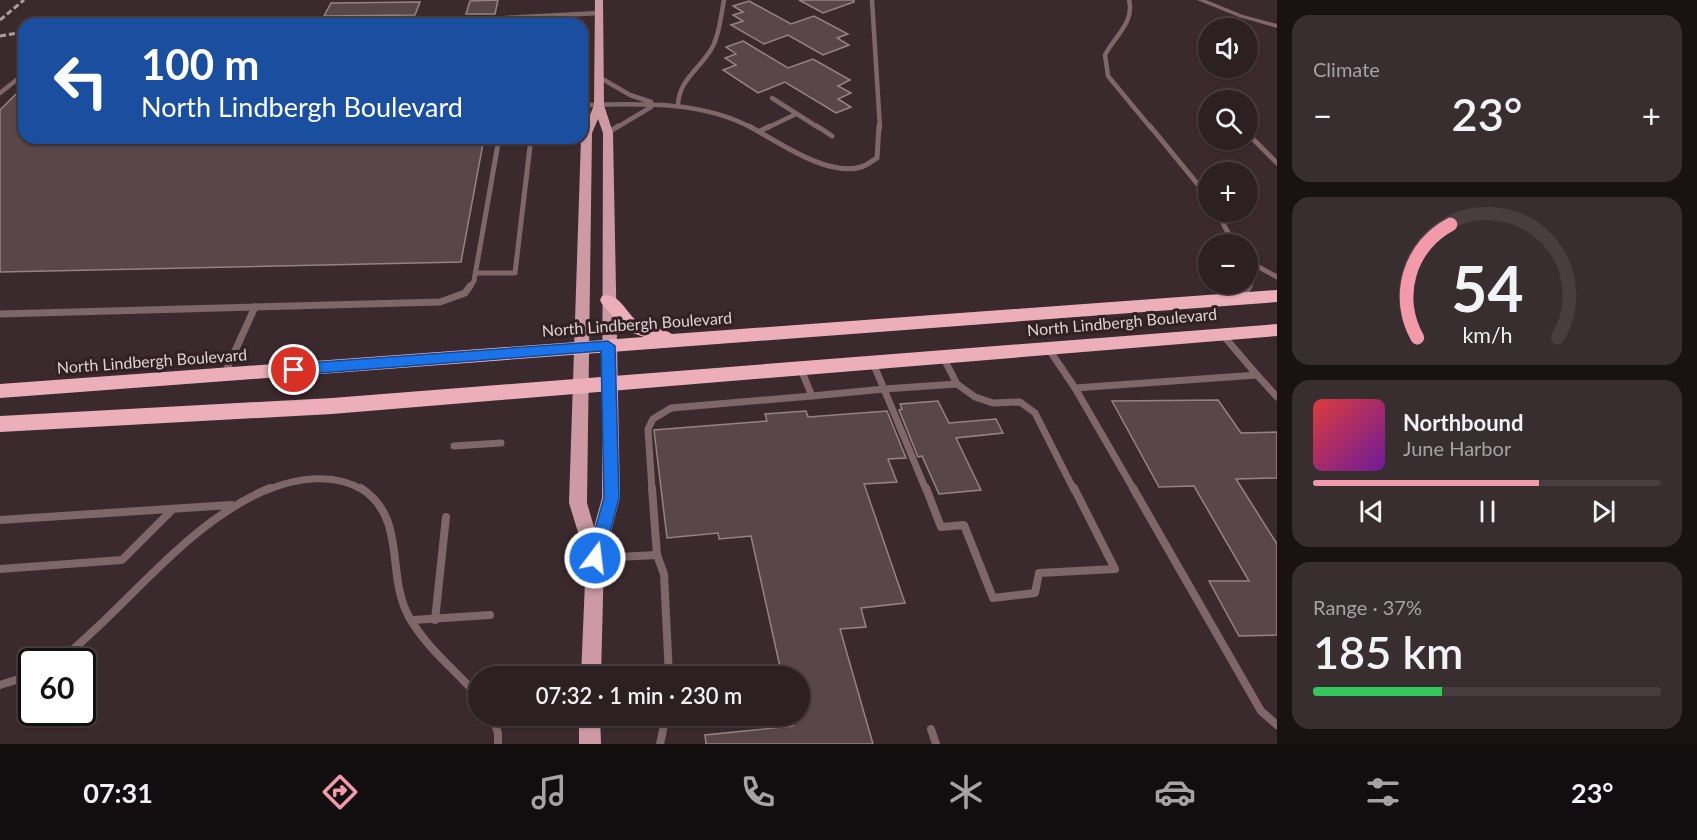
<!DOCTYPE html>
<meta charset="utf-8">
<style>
:root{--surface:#2c2022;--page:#382d2f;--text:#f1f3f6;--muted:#a6a3a5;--line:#483e40;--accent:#f39aaa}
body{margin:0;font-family:Lato,sans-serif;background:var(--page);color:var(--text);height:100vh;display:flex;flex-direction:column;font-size:22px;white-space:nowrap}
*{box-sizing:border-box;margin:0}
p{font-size:20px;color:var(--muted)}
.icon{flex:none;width:33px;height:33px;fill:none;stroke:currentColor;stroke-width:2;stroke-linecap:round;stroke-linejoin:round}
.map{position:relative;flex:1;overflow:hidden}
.drawer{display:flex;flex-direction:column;gap:15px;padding:15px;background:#181213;width:420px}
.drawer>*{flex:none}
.guide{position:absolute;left:18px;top:18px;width:570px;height:126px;border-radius:18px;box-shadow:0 2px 4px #0004,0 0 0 2px var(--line);background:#1a4fa0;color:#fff;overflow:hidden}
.buttons{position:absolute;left:1198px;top:18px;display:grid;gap:12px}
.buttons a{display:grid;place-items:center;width:60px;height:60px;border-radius:50%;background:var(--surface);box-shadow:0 2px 4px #0004,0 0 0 2px var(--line);font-size:30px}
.speed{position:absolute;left:18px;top:648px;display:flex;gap:12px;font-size:30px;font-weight:700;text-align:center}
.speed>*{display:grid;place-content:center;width:78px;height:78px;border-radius:50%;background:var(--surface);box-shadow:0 2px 4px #0004,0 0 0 2px var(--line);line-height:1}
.speed .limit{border:3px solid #111;border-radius:9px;background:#fff;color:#111}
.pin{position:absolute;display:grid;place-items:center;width:51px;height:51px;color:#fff;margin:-26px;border:3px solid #fff;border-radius:50%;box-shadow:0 2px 6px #0007}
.me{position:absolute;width:66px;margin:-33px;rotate:15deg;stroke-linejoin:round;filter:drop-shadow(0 0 4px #0008)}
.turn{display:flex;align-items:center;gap:21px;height:126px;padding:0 24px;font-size:27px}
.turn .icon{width:78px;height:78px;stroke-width:2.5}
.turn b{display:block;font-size:42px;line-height:51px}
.big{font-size:45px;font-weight:600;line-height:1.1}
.drawer .card{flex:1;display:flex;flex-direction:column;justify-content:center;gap:9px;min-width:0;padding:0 21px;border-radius:18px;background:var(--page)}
.drawer .dial{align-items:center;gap:0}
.dial svg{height:156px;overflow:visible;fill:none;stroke:var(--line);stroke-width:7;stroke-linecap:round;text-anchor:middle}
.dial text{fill:var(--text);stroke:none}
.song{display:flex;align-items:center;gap:18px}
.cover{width:72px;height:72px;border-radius:9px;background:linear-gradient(135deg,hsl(0 70% 55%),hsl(280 70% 35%))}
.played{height:6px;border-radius:3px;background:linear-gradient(90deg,var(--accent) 65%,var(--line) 65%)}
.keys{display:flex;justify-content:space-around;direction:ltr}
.heat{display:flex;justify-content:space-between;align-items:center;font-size:33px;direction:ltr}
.charge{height:9px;border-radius:4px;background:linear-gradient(90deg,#34c759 37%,var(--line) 0)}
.trip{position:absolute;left:468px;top:666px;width:342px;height:60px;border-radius:30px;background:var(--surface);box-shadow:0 2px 4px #0004,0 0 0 2px var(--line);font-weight:600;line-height:60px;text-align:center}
.tab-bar{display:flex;height:96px;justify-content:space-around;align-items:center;background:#120d0e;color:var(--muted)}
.tab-bar .icon{width:42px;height:42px}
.tab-bar .current{color:var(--accent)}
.tab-bar b{font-size:27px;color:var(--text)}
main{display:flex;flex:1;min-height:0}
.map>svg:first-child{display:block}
</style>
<main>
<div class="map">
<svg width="1277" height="744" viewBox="0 0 1277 744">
<rect width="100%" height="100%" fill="#3b2a2d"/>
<!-- building -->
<g fill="#594649" stroke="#978285" stroke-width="1.5">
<path d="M498,0l-3,14h-29l4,-13z"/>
<path d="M799,0h55v2l-31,11z"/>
<path d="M749,1l42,23 23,-8 34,18 -11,4 12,7 -26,10 -35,-20 -24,9 -33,-19 12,-4 -10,-6 10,-3 -10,-6z"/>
<path d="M420,2l-5,13 -91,1 7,-13z"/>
<path d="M743,41l45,27 25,-9 37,21 -12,6 13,7 -13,6 13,8 -15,6 -51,-31 -27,11 -35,-23 13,-5 -11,-7 11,-4 -10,-7z"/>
<path d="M24,86v52h460l-23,124 -461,10v-162z"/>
<path d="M1218,400l23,33 36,-1v46l-41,1 41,65v91l-38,1 -30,-55h40l-55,-95 -35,1 -47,-86z"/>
<path d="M938,401l11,22 47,-4 7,14 -47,5 25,52 -42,4 -17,-38 -4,1 -19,-47 3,-1 -2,-5z"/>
<path d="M806,411l2,6 79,-6 19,47 -18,1 9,23 -33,2 41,119 -44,5 5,19 -26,2 33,115h-167l-1,-9 88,-9 -2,-10h9v-40h-18l-31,-140 -32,3 -1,-6 -51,5 -13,-108 113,-9 -2,-7z"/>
</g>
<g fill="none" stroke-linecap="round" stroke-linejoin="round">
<!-- lane-far3 -->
<g stroke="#7f6669" stroke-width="4.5">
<path d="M872,0l8,128"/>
<path d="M1129,0c6,22 -15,37 -24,55l3,21 43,52"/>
<path d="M74,24l430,-6 95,-5"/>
<path d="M599,77l31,18 21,7"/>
<path d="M0,93l24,-19"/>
<path d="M772,98l47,30"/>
<path d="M582,105c57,-1 118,-5 170,23"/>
<path d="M678,105c1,-27 24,-37 35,-59 7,-14 8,-31 11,-46"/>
<path d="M616,128l35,-21"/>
<path d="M767,128l29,-14"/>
</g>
<!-- lane-far2 -->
<g stroke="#7f6669" stroke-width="5">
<path d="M749,126c29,16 78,51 112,41 5,-1 11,-6 16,-9l2,-32"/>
<path d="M817,126l15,10"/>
<path d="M1150,126l59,72"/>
<path d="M760,131l10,-5"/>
<path d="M608,133l10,-7"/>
<path d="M1248,134l29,29"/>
<path d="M1217,212l17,32"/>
<path d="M1248,261l29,16"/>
<path d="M1248,268l3,15 -3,5"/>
<path d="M476,273h39l16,-135"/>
<path d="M469,288l5,-7 25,-143"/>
</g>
<!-- lane-far1 -->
<g stroke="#7f6669" stroke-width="7">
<path d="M1242,298l7,-12"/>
<path d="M0,314l440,-12 25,-9 5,-7"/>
<path d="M1048,348l27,40 182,-13 -35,-41"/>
<path d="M943,357l14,27"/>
<path d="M873,363l11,26"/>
<path d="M800,367l12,29 72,-7"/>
<path d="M225,373l30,-66"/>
<path d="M1257,375l20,22"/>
<path d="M1075,388l59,102"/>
<path d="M884,389l42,101"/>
<path d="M884,389l73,-5 18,13 18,6 27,-1 15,11 39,77"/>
<path d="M454,446l47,-3"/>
<path d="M267,490c30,-12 67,-18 96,0"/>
<path d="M652,490l-4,-61 5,-10 18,-11 141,-12"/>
</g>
<!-- lane -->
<g stroke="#7f6669" stroke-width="8">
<path d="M361,488c47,31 24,85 48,129 17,30 46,53 69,79"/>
<path d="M652,488l5,67"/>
<path d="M926,488l15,39 23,-2 29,73 42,-5 4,-20 76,-4 -41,-81"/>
<path d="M1133,488l128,223 16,14"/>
<path d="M0,520l231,-15"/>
<path d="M598,558l59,-3 7,19 5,102"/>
<path d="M0,569l122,-9 51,-51"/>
<path d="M413,620l77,-5"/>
<path d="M435,620l11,-103"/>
<path d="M58,662c71,-56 127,-139 212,-174"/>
<path d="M0,685l32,-10"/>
<path d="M492,716l6,17v11"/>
<path d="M931,729l5,15"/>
<path d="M660,744l6,-28"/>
</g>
<!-- street -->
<path fill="#7f6669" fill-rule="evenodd" d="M1197,0h9l37,15 34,9v4l-38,-11z"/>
<!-- primary -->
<g fill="#cd9aa3" fill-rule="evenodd">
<path d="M595,0h8l1,105 9,28 7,365 -16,60 -3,118h-20l5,-118 -17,-55 12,-365 13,-33zM598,119l5,14 -1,365 -8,29 -7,-24 5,-370z"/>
<path d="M579,716h21l1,28h-22z"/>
</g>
<!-- highway -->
<g fill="#ecafb9" fill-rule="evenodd">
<path d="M1277,290v12l-1277,96v-14l644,-47 -19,-7 -23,-26 -2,-4 2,-4c16,-5 23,15 34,24 10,8 26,7 36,14z"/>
<path d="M1277,324v12l-945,78 -332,18v-16l332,-18z"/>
</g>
<!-- rail -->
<g stroke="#aa9d9f" stroke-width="3" stroke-dasharray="6 3" stroke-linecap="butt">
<path d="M0,20l24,-20"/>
<path d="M279,24l256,-4"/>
<path d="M0,36l24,-4"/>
</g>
</g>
<!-- route -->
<path fill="#1a73e8" stroke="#114b97" stroke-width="1.5" d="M608,341l7,5 4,152 -16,60 -2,6 -6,2 -6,-2 -2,-6 17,-60 -3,-147 -307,24 -7,-5 7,-6z"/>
<g text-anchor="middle" stroke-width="6" stroke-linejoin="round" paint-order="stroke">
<!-- street labels -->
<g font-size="16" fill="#ded3d4" stroke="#312123">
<text transform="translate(1122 322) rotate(-5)" y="6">North Lindbergh Boulevard</text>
<text transform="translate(637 324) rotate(-4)" y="6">North Lindbergh Boulevard</text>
<text transform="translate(152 361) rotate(-4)" y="6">North Lindbergh Boulevard</text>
</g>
</g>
</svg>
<div class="buttons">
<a><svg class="icon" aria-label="sound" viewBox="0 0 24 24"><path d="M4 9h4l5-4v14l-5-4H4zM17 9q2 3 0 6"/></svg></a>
<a><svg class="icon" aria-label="search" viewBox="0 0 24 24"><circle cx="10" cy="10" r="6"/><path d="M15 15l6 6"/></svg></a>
<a>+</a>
<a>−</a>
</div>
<div class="speed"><div class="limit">60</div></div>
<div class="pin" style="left:294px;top:370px;background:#d93025"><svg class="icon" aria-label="arrive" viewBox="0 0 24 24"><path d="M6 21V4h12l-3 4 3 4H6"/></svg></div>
<svg class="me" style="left:595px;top:558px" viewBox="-20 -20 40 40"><circle r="17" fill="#1a73e8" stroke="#fff" stroke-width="3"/><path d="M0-11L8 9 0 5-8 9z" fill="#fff"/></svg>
<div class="trip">07:32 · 1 min · 230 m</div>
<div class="guide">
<div class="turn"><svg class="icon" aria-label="left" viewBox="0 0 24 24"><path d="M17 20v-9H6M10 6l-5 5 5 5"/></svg><div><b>100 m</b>North Lindbergh Boulevard</div></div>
</div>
</div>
<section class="drawer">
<div class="card"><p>Climate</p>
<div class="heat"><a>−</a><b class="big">23°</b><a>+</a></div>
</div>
<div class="card dial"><svg viewBox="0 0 100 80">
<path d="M14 69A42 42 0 1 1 86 69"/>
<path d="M14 69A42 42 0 0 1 31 11" stroke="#f39aaa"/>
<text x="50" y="56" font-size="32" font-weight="700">54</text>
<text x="50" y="72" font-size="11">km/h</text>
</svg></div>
<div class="card">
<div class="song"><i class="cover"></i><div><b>Northbound</b><p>June Harbor</p></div></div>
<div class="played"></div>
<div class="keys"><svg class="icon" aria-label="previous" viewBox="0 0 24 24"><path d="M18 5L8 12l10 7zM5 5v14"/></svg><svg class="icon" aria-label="pause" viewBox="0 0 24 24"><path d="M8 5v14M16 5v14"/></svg><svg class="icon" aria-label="next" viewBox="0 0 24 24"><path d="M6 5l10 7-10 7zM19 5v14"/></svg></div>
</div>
<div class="card"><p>Range · 37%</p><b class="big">185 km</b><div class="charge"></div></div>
</section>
</main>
<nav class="tab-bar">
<b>07:31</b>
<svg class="icon current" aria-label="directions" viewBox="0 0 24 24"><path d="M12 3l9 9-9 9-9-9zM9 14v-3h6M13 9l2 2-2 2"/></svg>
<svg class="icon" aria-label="music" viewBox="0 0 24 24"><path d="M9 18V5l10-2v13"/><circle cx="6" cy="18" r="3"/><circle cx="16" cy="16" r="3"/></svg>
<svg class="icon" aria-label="phone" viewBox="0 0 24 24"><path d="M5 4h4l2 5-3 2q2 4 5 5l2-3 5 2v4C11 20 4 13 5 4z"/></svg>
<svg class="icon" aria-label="climate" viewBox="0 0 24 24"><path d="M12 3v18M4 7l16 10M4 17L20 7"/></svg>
<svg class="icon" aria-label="car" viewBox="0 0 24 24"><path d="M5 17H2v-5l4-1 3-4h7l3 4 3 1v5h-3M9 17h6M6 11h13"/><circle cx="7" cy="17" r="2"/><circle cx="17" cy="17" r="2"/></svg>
<svg class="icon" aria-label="filters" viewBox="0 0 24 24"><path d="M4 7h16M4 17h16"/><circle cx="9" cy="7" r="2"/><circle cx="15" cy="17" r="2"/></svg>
<b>23°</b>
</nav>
